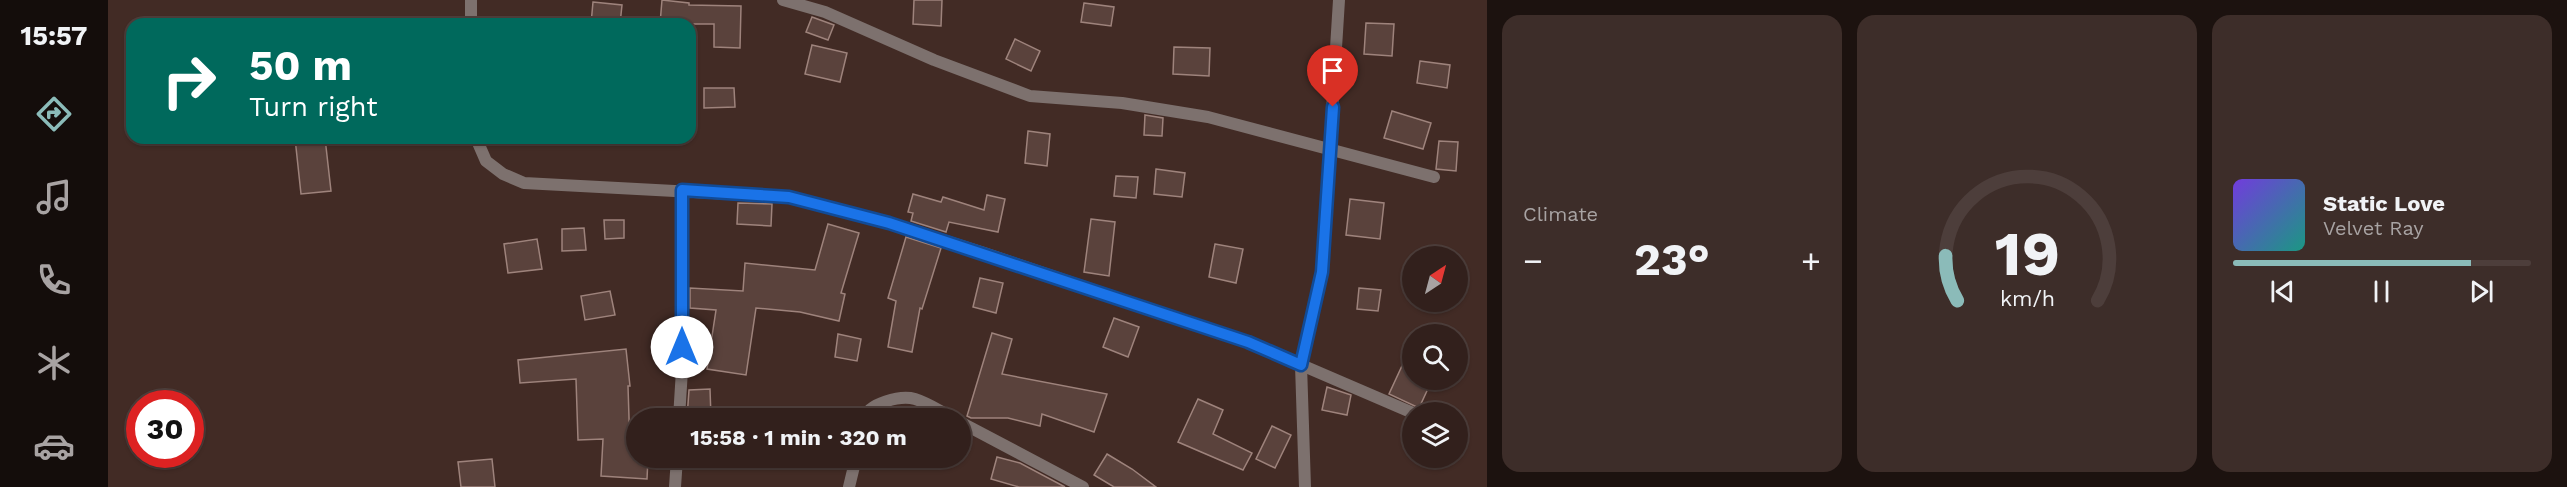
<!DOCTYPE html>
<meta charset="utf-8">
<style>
:root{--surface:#32201c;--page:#3d2d29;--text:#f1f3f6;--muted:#a8a3a3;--line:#4d3e3b;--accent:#8bbbb9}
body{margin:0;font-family:"Work Sans",sans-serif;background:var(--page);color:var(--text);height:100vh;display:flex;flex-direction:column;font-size:22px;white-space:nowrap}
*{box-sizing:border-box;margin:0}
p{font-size:20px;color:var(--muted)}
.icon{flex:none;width:33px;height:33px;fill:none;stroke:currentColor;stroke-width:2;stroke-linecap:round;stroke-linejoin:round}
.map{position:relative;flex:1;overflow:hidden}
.details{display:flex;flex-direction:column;gap:15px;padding:15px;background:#1c120f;width:1080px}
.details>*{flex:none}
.guide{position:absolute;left:18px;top:18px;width:570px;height:126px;border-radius:18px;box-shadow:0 2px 4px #0004,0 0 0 2px var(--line);background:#00695c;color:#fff;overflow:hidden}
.needle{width:39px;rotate:36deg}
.controls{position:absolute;left:1294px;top:246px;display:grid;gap:12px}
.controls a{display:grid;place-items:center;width:66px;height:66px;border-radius:50%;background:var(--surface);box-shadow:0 2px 4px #0004,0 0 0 2px var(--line);font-size:30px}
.speed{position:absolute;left:18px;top:390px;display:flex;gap:12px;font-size:30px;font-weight:700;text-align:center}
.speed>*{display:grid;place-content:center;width:78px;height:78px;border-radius:50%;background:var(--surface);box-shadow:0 2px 4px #0004,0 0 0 2px var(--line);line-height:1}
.speed .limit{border:9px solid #d22;background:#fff;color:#111}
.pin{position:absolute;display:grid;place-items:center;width:51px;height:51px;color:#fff;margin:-62px -26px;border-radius:50% 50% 50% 0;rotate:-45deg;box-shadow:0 0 6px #0007}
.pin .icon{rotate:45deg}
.me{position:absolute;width:66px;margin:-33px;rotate:0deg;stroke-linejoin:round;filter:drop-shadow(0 0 4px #0008)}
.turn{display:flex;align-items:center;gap:21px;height:126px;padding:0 24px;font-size:27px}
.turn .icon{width:78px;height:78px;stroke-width:2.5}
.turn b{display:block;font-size:42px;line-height:51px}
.big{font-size:45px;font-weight:700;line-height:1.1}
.details .card{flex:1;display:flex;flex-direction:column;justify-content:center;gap:9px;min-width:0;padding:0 21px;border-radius:18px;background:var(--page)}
.details .dial{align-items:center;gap:0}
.dial svg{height:156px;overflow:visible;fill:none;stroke:var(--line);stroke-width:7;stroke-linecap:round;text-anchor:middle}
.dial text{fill:var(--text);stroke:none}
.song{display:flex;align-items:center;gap:18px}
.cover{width:72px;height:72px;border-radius:9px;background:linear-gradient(135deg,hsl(260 70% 55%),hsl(170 70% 35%))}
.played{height:6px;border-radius:3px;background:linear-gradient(90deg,var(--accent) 80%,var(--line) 80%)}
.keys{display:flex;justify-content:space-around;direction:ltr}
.heat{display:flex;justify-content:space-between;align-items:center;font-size:33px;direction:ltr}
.details .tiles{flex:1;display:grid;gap:15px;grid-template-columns:repeat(3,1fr)}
.trip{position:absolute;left:518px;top:408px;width:345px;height:60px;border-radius:30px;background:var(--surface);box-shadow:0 2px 4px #0004,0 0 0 2px var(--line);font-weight:700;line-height:60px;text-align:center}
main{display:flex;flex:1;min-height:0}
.tabs{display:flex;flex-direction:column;width:108px;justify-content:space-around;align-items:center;background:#140d0b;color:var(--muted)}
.tabs .icon{width:42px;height:42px}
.tabs .current{color:var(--accent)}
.tabs b{font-size:27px;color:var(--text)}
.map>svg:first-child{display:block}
</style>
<main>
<nav class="tabs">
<b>15:57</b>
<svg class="icon current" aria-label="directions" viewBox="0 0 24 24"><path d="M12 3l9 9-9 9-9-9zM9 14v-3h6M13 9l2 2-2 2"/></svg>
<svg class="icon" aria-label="music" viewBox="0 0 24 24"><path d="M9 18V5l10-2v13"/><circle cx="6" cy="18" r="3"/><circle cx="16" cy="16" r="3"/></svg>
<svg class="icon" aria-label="phone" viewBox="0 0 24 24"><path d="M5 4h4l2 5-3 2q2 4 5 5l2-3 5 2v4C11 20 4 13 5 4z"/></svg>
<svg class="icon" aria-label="climate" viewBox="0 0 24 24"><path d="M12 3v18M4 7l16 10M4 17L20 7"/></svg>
<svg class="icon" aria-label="car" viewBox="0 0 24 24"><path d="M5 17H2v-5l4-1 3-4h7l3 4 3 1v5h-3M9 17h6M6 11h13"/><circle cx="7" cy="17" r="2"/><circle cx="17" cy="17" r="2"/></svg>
</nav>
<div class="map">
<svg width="1379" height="487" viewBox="0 0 1379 487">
<rect width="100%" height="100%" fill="#422b25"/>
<!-- building -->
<g fill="#5a423c" stroke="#9e837c" stroke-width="1.5">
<path d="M554,0l27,3v2l52,1 -1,42 -26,-1v-23h-54z"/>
<path d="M806,0h28l-1,26 -28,-2z"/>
<path d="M485,2l29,3 -2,19h-29z"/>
<path d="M976,3l30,4 -3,19 -30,-4z"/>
<path d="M704,17l22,8 -6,15 -22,-8z"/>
<path d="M1258,23l28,1 -2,32 -28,-2z"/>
<path d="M907,39l25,12 -9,20 -25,-12z"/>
<path d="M704,45l35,8 -7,29 -35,-8z"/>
<path d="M1066,47l36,1 -1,28 -36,-2z"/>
<path d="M1312,61l30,4 -3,23 -30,-5z"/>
<path d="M596,88h30l1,19 -31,1z"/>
<path d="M1284,111l39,12 -8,26 -39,-11z"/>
<path d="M1037,115l18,3 -1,18 -18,-1z"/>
<path d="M920,131l22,3 -3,32 -22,-3z"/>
<path d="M187,138h30l6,53 -30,3z"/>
<path d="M1331,141l19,1 -2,29 -20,-2z"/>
<path d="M1048,169l29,4 -3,24 -28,-3z"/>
<path d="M1008,176l22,1 -2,21 -22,-2z"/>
<path d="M805,194l28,8 2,-5 41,13 3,-15 18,4 -7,33 -49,-10 -3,10 -35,-11 2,-8 -5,-1z"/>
<path d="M1242,199l34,4 -4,36 -34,-4z"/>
<path d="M630,203l34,1 -1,22 -34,-2z"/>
<path d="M983,219l24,3 -6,54 -25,-4z"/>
<path d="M496,220h20v18l-19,1z"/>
<path d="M720,224l31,9 -18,60 4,1 -6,27 -39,-9 -44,-4 -10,67 -39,-6 9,-59 -26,-2v-20l53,3 2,-28 70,7z"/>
<path d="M476,228l2,22 -24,1v-22z"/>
<path d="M798,237l35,11 -19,61 -2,-1 -8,44 -24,-5 8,-46 -8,-3z"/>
<path d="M429,239l5,30 -34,4 -4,-29z"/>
<path d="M1107,244l28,5 -7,34 -27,-6z"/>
<path d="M872,278l23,5 -7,30 -23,-6z"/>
<path d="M1251,288l22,2 -3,21 -21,-2z"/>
<path d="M502,291l5,24 -30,5 -4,-24z"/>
<path d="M1006,318l25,9 -11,30 -25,-10z"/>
<path d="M884,333l20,6 -10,35 105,20 -13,38 -52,-18 -2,12 -32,-8h-37l-4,-2z"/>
<path d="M730,334l23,5 -4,22 -22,-4z"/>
<path d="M1305,342v38h19l-13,28 -30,-14z"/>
<path d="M518,349l4,37h-2l2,63h6v9h12l-1,21 -46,-3 2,-37 -25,1 -2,-61 -56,4 -2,-23z"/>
<path d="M1219,387l24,8 -4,20 -25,-5z"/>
<path d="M602,389l1,28 -24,1 2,-28z"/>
<path d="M1090,399l25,11 -10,24 39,19 -9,17 -65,-28z"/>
<path d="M1164,426l19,9 -16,33 -19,-9z"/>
<path d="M999,454l25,15 24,18h-42l-20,-12z"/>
<path d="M889,457l23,6 45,24h-46l-28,-8z"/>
<path d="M384,459l3,28h-34l-3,-25z"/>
</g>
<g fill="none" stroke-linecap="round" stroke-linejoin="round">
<!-- street -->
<g stroke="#7d716e" stroke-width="12">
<path d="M363,0v24"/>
<path d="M675,0l42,12 109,48 96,36 92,7 86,14 226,60"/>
<path d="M368,138l10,23 17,13 21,9 265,14 100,26 95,30 264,89 165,71"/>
<path d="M571,418l3,-48v-180"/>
<path d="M757,418c3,-15 36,-23 50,-19 13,4 26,13 39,19"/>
<path d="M852,422l123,65"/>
<path d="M567,487l2,-29"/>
<path d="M741,487l7,-29"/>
<path d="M1197,487l-4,-122 21,-93 17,-272"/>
</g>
</g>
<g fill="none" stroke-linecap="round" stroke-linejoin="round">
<defs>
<path id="route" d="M574,347v-157l107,7 100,26 359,119 53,23 21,-93 11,-165"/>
</defs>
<!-- route casing -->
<use href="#route" stroke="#114b97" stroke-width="15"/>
<!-- route -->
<use href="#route" stroke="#1a73e8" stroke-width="10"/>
</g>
</svg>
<div class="controls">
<a><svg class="needle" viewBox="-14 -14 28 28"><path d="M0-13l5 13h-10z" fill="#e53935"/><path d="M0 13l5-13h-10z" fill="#a8a3a3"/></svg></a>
<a><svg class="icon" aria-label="search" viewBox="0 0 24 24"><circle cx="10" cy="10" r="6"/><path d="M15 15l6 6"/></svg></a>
<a><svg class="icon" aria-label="layers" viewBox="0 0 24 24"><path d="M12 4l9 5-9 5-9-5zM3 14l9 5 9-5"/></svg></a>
</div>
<div class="speed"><div class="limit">30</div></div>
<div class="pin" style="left:1225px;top:107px;background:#d93025"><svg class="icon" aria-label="arrive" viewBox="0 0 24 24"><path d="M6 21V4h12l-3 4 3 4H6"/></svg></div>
<svg class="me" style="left:574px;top:347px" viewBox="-20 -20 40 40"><circle r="19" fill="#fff"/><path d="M0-13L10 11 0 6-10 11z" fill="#1a73e8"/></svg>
<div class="trip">15:58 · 1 min · 320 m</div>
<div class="guide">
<div class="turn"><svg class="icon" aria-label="right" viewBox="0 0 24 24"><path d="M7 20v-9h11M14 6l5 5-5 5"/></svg><div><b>50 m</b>Turn right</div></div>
</div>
</div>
<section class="details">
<div class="tiles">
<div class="card"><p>Climate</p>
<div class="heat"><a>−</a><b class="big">23°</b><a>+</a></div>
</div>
<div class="card dial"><svg viewBox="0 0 100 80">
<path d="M14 69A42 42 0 1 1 86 69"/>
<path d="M14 69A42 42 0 0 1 8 46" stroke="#8bbbb9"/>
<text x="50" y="56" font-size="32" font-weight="700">19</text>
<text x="50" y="72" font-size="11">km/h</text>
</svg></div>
<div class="card">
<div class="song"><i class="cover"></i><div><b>Static Love</b><p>Velvet Ray</p></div></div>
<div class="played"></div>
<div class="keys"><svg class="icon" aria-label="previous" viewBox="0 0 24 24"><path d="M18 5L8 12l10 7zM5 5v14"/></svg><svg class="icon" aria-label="pause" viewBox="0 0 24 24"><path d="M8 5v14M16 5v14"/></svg><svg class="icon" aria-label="next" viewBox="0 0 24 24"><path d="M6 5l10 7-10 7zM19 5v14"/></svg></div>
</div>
</div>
</section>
</main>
